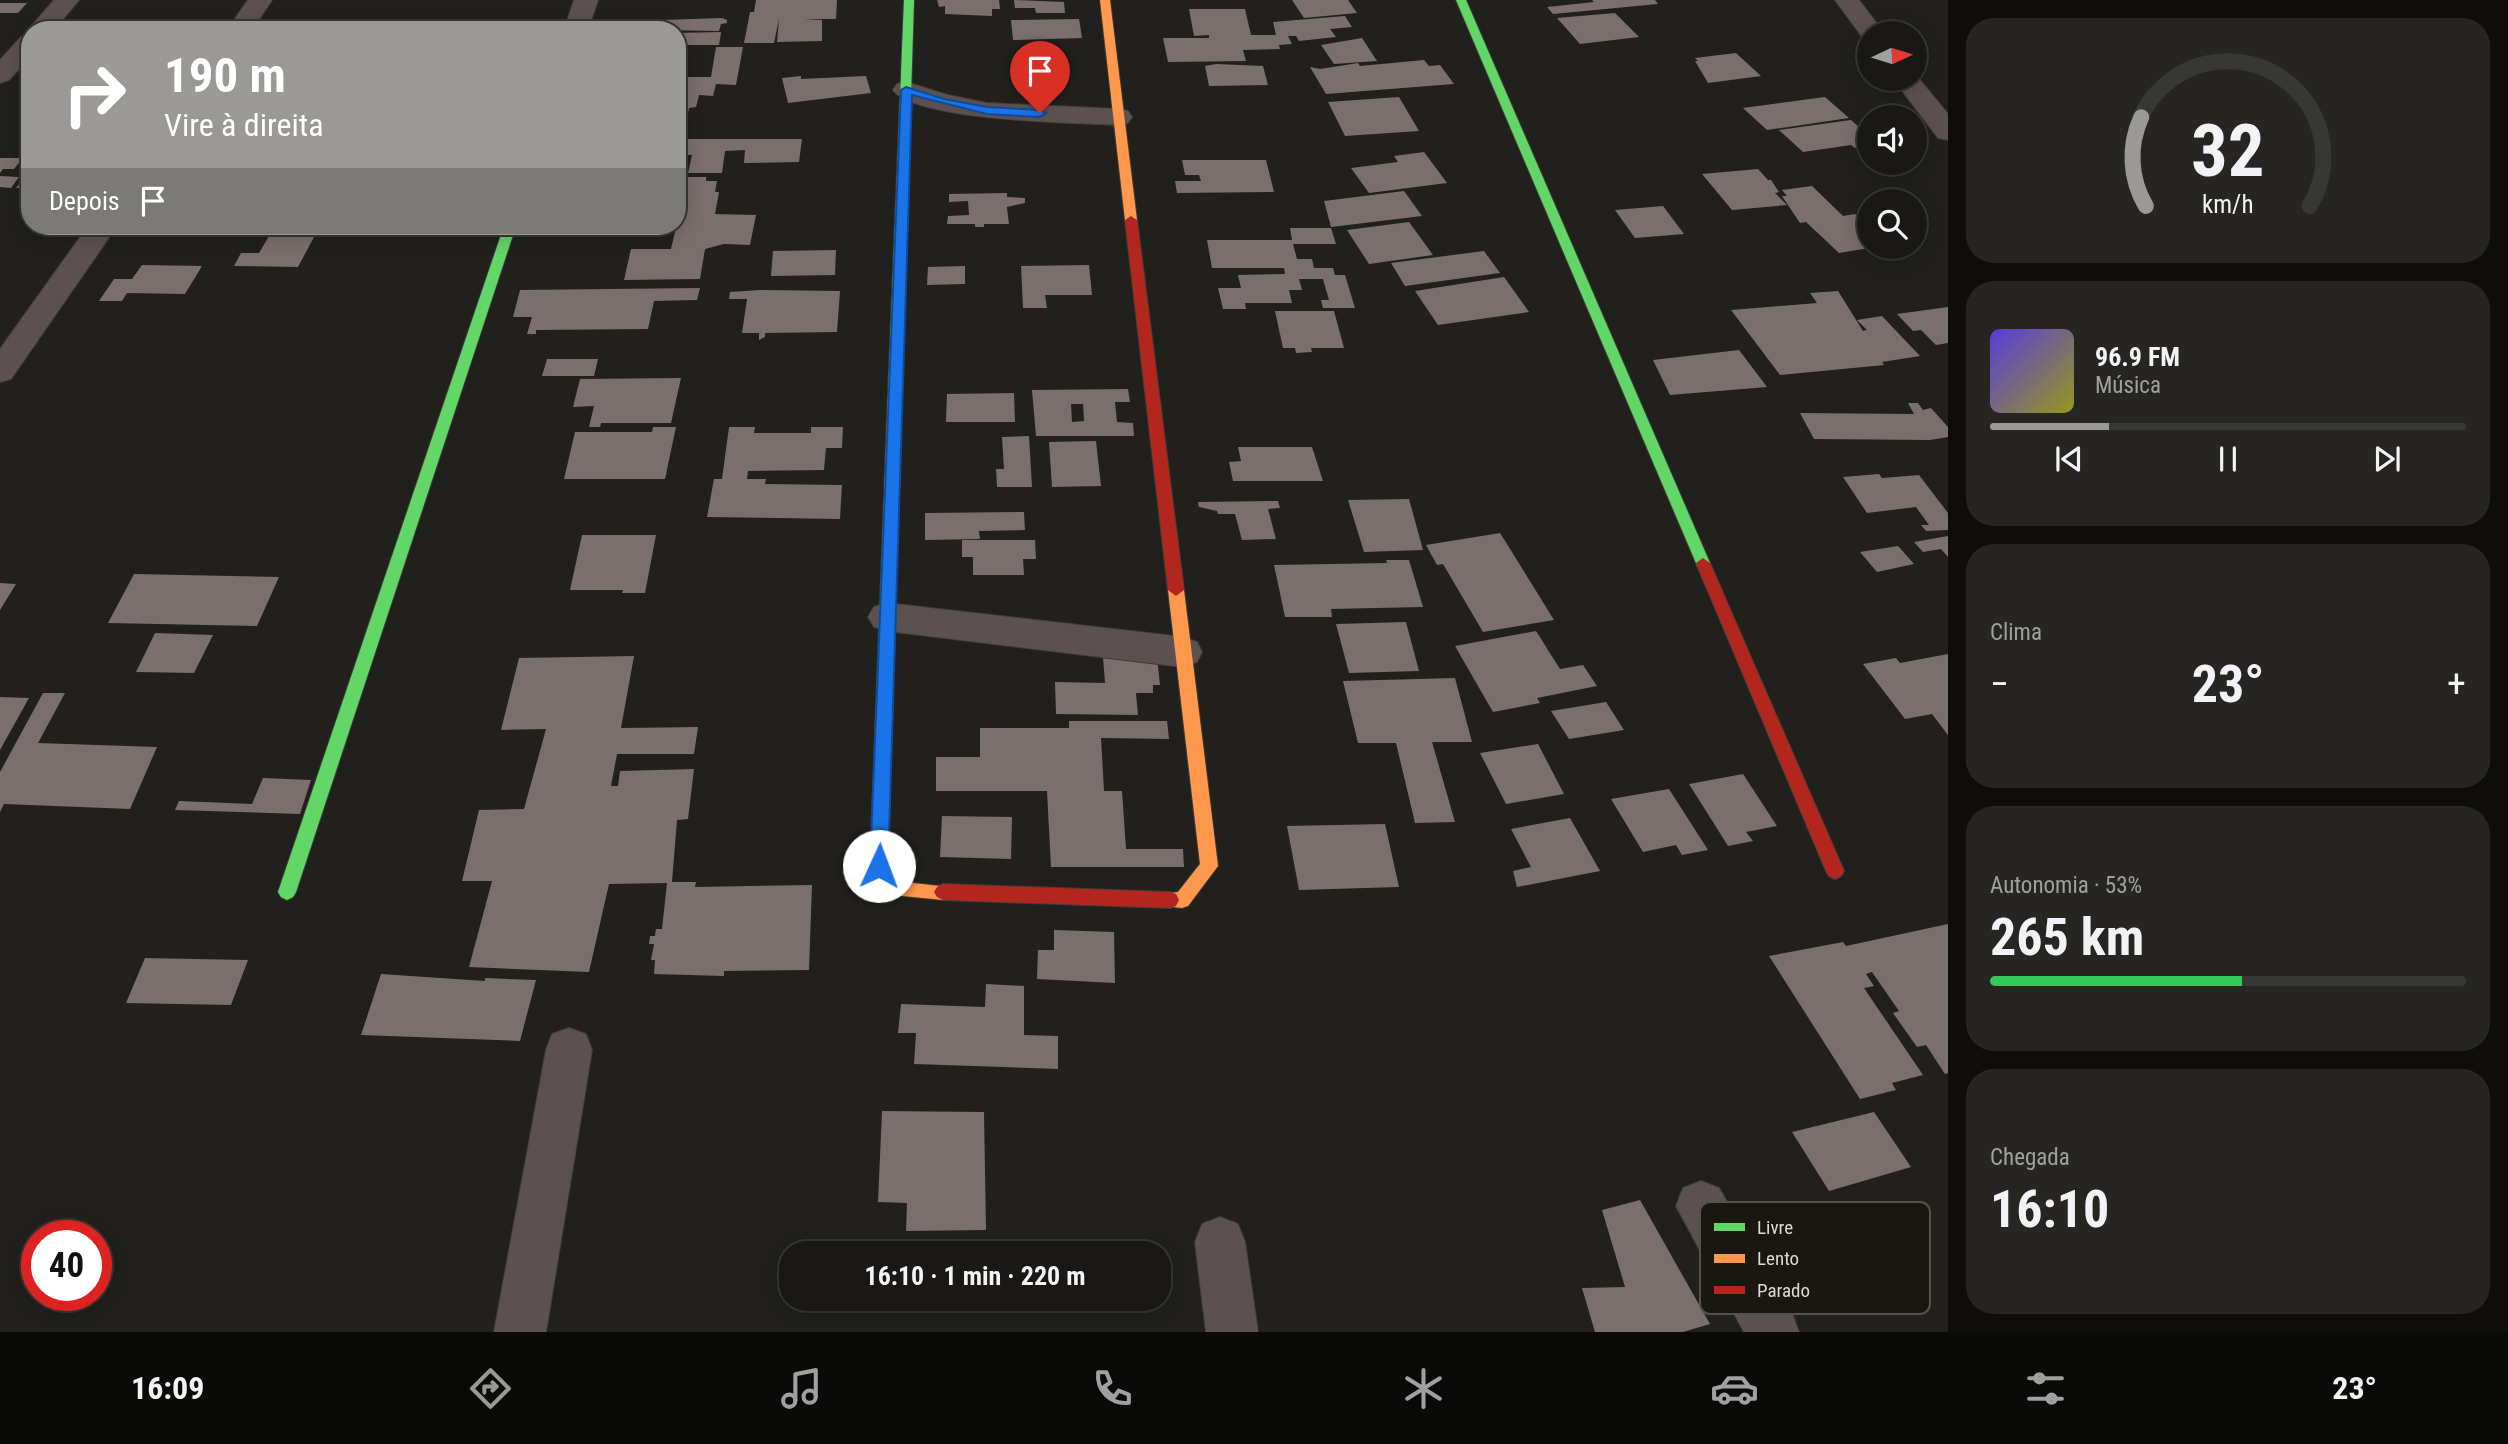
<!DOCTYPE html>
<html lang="pt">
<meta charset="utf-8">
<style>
:root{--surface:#191815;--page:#262522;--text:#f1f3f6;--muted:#9fa0a0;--line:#373734;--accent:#9b9995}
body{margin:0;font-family:"Roboto Condensed",sans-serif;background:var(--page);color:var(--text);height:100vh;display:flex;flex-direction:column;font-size:26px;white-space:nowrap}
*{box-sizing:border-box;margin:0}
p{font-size:23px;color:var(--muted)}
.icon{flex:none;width:38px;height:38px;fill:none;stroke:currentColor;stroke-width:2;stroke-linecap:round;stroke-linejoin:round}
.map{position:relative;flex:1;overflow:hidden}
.details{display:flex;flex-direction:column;gap:18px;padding:18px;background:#0e0d0c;width:560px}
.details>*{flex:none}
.guide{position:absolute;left:21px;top:21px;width:665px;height:214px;border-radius:28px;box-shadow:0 4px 18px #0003,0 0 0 2px var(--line);background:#9b9995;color:#fff;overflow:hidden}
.needle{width:46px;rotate:86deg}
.fabs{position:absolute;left:1857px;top:21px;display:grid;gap:14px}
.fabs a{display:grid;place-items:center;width:70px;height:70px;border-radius:50%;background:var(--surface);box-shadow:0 4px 18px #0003,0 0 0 2px var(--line);font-size:35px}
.speed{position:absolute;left:21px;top:1220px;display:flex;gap:14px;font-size:35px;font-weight:700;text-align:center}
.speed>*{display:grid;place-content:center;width:91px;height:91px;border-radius:50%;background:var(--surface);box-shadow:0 4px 18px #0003,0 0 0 2px var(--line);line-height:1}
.speed .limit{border:10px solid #d22;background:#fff;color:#111}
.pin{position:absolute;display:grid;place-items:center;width:60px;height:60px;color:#fff;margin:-72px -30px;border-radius:50% 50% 50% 0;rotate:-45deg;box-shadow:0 0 7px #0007}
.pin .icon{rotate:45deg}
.me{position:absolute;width:77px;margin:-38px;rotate:2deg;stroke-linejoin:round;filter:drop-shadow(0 0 5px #0008)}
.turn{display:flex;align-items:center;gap:24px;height:147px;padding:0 28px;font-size:32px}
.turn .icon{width:91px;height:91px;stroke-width:2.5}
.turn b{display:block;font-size:49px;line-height:60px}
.then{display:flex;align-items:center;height:66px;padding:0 28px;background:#0003;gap:14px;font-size:26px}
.big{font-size:52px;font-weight:700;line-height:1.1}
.details .tile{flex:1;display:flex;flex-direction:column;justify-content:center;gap:10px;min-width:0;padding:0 24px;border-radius:28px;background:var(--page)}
.details .dial{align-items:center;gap:0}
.dial svg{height:182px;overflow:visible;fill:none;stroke:var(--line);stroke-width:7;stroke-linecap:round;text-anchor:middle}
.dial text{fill:var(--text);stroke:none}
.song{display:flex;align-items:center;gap:21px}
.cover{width:84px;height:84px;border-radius:10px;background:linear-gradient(135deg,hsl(250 70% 55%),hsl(60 70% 35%))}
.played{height:7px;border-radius:4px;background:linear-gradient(90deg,var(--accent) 25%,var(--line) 25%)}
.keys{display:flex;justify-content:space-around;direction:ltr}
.heat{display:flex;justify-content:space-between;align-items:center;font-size:38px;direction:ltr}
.charge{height:10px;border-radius:5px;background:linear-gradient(90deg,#34c759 53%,var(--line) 0)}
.trip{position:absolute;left:779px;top:1241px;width:392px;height:70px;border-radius:28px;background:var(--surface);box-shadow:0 4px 18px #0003,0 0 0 2px var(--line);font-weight:700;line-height:70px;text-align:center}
.tabs{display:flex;height:112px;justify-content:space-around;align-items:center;background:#0a0a08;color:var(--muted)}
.tabs .icon{width:49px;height:49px}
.tabs .current{color:var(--accent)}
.tabs b{font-size:32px;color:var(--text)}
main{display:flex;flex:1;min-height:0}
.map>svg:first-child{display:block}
</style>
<main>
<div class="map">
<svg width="1948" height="1332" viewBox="0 0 1948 1332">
<rect width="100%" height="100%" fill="#21201c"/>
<!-- building -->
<g fill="#7a6f6c" fill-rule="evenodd">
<path d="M756,0h81l-1,19h-32l18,1v21l-45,1 2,-23 -5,24h-30l6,-31h4z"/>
<path d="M937,0h62l1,9h-8v7l-47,-2v-8l-6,1z"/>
<path d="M1014,0l50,2 1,11h-29l-1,-5h-20z"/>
<path d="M1292,0h56l9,13 -53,5z"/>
<path d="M1592,0h63l3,4 -105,10 -6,-7 47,-5z"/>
<path d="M0,3h27l-9,10h-18z"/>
<path d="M1189,9h56l6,26h25l-3,-13 72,-6 7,11 -22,2 6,8 -37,4 -3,-5h-8l4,8 -13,1 1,4 -37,1 3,11 -78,1 -5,-24h46v-3l-15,1z"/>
<path d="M1615,13l24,24 -59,7 -23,-26z"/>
<path d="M722,18l5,2v3l-6,1 -2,7 -60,-1 3,-10z"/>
<path d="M1079,19l3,19 -69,2 -2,-20z"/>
<path d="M424,20l26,2 46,2 -3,6h-74z"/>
<path d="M517,27h44l-1,3h-43z"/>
<path d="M721,32l-2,13h-42v-12z"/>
<path d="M1362,38l15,23 -43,3 -13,-19z"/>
<path d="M716,47h27l-7,38 -20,-1 -3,12 -14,-1 -3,12 -7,1 -6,28 -6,1v-60h34z"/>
<path d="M1736,53l25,23 -53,7 -13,-22h3l-3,-3z"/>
<path d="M1424,60l5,6 11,-1 14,19 -128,10 -16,-27 10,2 38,-6 2,3z"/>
<path d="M1216,64l47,2 5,19 -59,1 -4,-20z"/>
<path d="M801,76v3l65,-3 5,17 -83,10 -6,-25z"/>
<path d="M1399,97l20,34 -74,5 -17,-34z"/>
<path d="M1825,97l24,21 -82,12 -24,-22z"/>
<path d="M1851,120l18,16v10l-14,2 -4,-3 -48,7 -24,-22z"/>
<path d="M682,139h120l-3,23 -55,1 1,-13 -20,1 -3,22h-34l4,-18h-13z"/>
<path d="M1424,152l23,31 -78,10 -18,-25 47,-6 -4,-6z"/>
<path d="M0,158h23l-9,11h-11l-3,4z"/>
<path d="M1182,160h84l8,32 -97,1 -2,-12h26l-2,-6h-14z"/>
<path d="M1758,169l10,11h3l8,12 -4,1 12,12 -55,5 -30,-36z"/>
<path d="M30,170v18h-14z"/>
<path d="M0,176l19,1 -8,11 -11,-1z"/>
<path d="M677,177h29v4h11l-2,11h4l-4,22 41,1 -6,30 -26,-1 -19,5 -5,30 -76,1 7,-31h40l9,-39h-3z"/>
<path d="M1812,186l31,30 12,-2 14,13v21l-30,5 -33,-31 -6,1 -18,-27h5l-5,-6z"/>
<path d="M1404,191l18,25 -91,11 -7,-26z"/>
<path d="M1007,193v4l18,1v5l-18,4 2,17h-25v3h-9v-3h-28l1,-8 21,-1 -1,-14 -19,1v-8z"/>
<path d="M1663,206l21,28 -49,4 -20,-28z"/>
<path d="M1409,222l24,33 -64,9 -22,-34z"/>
<path d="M280,226h40l-22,41 -64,-1 7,-13h18l13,-22h5z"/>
<path d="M1290,228h41l5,16h-43l4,15h15l2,9h19l2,7h10l10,33h-32l-2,-8h8l-6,-21h-24l3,11h-13l3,13h-47l1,6h-23l-5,-21h23l-3,-13 47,-1 -1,-6h-72l-5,-28h85z"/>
<path d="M836,250l-1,25 -64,1 2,-25z"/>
<path d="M1484,251l16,22 -95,13 -14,-23z"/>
<path d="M142,265l60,1 -17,28 -58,-1 -5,8h-23l15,-22h18z"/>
<path d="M1089,265l3,30h-47l2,13h-24l-2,-42z"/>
<path d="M965,266v18l-38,1 1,-18z"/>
<path d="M1504,277l25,35 -91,13 -23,-34z"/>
<path d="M700,288l-3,12 -43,1 -6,28 -112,1v4h-9l5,-17h-19l7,-27z"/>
<path d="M760,290l80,1 -3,41 -72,1v4l-6,3v-7h-17l5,-34h-18l1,-7z"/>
<path d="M1838,291l25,40 4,-1 -10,-10 25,-4 38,40 -38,6 2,3 -104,10 -49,-65 86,-7 -7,-10z"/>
<path d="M1948,307v36l-12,2 -15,-15 -8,1 -16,-17z"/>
<path d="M1275,311h59l10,37h-33l1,4 -16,1 -1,-5h-12z"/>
<path d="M1739,350l28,37 -97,8 -17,-35z"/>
<path d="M547,359h51l-4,17h-52z"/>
<path d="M681,378l-10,45h-70l-1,4h-11l5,-21 -21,1 7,-28z"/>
<path d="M1128,389l2,13h-15l2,20 16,1 1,13h-98l-4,-46zM1071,404h12l1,17 -12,1z"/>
<path d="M1014,393l1,29h-69l1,-28z"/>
<path d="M1908,403h10l5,7 8,-2 17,19v10l-18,3 -116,-1 -14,-26 114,1z"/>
<path d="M653,427h23l-11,52h-101l11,-47h77z"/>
<path d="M729,427h26l-1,6h57v-6h32l-1,21h-16l-2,22 -76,1 -1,8h19l-1,5 77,1 -2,34 -133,-2 7,-38h8z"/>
<path d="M1029,436l3,51h-35l-1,-18h8l-2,-32z"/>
<path d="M1096,441l5,45 -49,1 -3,-45z"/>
<path d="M1238,447h74l11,34h-90l-4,-19 12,-1z"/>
<path d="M1879,474l3,4 37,-3 29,38v17l-22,1 -5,-6h8l-13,-18 -49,6 -24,-36z"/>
<path d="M1409,499l14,51 -59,2 -16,-52z"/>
<path d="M1278,501l2,7 -12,1 8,30 -34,1 -7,-26h-17l-1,-3 -18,-4 -1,-5z"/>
<path d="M1024,512l1,18 -46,1 1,8 -55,1v-27z"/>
<path d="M1500,533l12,19 42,68 -71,12 -40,-68 -6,1 -11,-20z"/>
<path d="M582,535h74l-11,58h-23l1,-3h-53z"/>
<path d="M1948,536v21l-7,-8 -18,3 -9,-10z"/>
<path d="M962,540h73l1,19h-13l1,16h-51v-18h-11z"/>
<path d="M1898,546l16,18 -37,8 -17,-20z"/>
<path d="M1386,560h23l14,47 -92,2 1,8h-47l-11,-52 113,-2z"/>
<path d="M134,574l145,3 -22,49 -149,-3z"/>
<path d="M0,583l16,1 -16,26z"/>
<path d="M1406,622l13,49 -70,2 -13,-49z"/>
<path d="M1536,631l24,38 23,-4 14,21 -60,12 3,5 -47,9 -38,-66z"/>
<path d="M155,633l58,2 -19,38 -58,-1z"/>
<path d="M1948,654v81l-16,-21 -27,5 -42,-55 33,-6 4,5z"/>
<path d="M634,656l-13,72 77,-1 -4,27h-77l-6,32h7l2,-15 74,-2 -6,50 -11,1 -5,62h24l-1,5 117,-2 -3,85 -85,1v5l-70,-2 1,-14h-4l3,-16h-5l1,-8h5l1,-7h6l5,-46 -58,1 -20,88 -120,-5 23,-86h-30l17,-71 45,-1 22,-80 -45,1 18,-72z"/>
<path d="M1103,657h54l3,28h-7v8h-17l2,22 -82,-1 -1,-32 50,1z"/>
<path d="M1455,678l17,64h-40l23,80 -40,1 -19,-80h-38l-15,-62z"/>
<path d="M43,693h22l-27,50 119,4 -27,62 -126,-5 -4,8v-40z"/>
<path d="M0,697l29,1 -29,52z"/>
<path d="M1606,702l18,28 -55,9 -18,-28z"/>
<path d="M1069,721h98l2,18 -68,-1 3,53h18l4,58h57l1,18h-133l-4,-76h-111v-34h44v-29h89z"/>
<path d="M1538,744l26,50 -58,10 -26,-51z"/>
<path d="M1743,774l34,52 -31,6 7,9 -25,5 -39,-62z"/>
<path d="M263,778l48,2 -11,34 -125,-4 4,-9 73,3z"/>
<path d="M1669,789l39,61 -26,5 -6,-10 -33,7 -32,-53z"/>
<path d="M942,816l70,1 -1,42 -71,-2z"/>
<path d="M1570,818l30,53 -83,16 -4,-16 18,-4 -20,-38z"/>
<path d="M1385,824l14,63 -100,3 -12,-64z"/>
<path d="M1948,924v149l-3,1 -19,-29 -9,2 -24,-34 6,-2 -27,-39 -6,2 8,12 -10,2 59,87 -31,8 4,7 -36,9 -91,-143 74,-14 3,4z"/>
<path d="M1054,930l60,2 1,51 -78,-4 1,-29h16z"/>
<path d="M145,958l103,2 -17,45 -105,-2z"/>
<path d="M381,974l104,7v-3l51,2 -16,61 -159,-6z"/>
<path d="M986,984l38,2v49l34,1v33l-144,-5 2,-31h-18l3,-29 84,3z"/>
<path d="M882,1111l102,1 2,118 -80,1 1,-28 -29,-1z"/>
<path d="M1874,1112l37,55 -82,24 -37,-59z"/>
<path d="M1640,1200l70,124 -27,8h-88l-13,-44 43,-1 -23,-77z"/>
</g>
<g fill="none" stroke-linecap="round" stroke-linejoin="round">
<defs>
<g id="street">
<path d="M54,0h25l-25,30h-24v3l-2,-3z"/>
<path d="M248,0h24l-20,30h-25z"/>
<path d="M574,0h24l-10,30h-24z"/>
<path d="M1835,0h24l25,33h-15v7l-6,-2z"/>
<path d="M30,35v22l-21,23 -9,3v-23l21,-23z"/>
<path d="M1915,74l33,40v26l-10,-2 -45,-59h21z"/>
<path d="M906,82l42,13 39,8 132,6 9,2 4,6 -4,6 -9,2c-41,-2 -204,-4 -226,-35l4,-6z"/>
<path d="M88,226h29l-106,153 -11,3v-33z"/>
<path d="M887,603l296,34 14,5 5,10 -5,10 -14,5 -296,-36 -13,-4 -6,-10 6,-10z"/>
<path d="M569,1028l17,6 6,16 -46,282h-52l52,-282 6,-16z"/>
<path d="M1701,1181l18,7 73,125 7,19h-55l-68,-126 7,-18z"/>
<path d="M1220,1217l18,7 7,18 13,90h-52l-11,-90 7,-18z"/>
</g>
<g id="fast">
<path d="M904,0h10l-13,419 -7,5 -7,-5z"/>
<path d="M1456,0h10l244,563 -2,4h-10l-2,-4z"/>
<path d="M504,226h12l-220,666 -3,5 -6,3 -6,-3 -3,-5z"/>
</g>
<g id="slow">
<path d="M1100,0h10l27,220 -6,4 -6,-4z"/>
<path d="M894,414l7,5 -13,445 16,18 45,5 3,5 -3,5 -6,3 -50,-5 -23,-29 17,-447z"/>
<path d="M1176,584l8,6 34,276 -30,40 -6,2 -18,-2 -3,-6 3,-6 14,-2 22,-28 -32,-274z"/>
</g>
<g id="jam">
<path d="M1131,216l6,4 47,370 -8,6 -8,-6 -43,-370z"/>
<path d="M1703,558l7,5 134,308 -3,5 -6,3 -6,-3 -3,-5 -130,-308z"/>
<path d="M943,884l227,8 6,2 3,6 -3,6 -6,2 -227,-8 -6,-3 -3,-5 3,-5z"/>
</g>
</defs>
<!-- street casing -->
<use href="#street" stroke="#3e3d3b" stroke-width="2"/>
<!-- fast casing -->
<use href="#fast" stroke="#3e3d3b" stroke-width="2"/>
<!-- slow casing -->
<use href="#slow" stroke="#3e3d3b" stroke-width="2"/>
<!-- jam casing -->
<use href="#jam" stroke="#3e3d3b" stroke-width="2"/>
<!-- street -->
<use href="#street" fill="#5d5050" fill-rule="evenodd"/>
<!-- fast -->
<use href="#fast" fill="#63d668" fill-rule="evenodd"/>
<!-- slow -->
<use href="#slow" fill="#ff974d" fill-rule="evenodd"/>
<!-- jam -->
<use href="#jam" fill="#b3261e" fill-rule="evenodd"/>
</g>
<!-- route -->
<path fill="#1a73e8" stroke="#114b97" stroke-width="2" d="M906,87l38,12 43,8 53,3 6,3 -6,4 -53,-3 -75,-19 -24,771 -3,5 -6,3 -7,-3 -2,-5 31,-776z"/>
<!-- legend -->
<rect x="1700" y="1202" width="230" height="112" rx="10" fill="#1a1711" stroke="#54524c" stroke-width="2"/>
<rect x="1714" y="1223" width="31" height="8" fill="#63d668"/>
<rect x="1714" y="1254" width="31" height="9" fill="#ff974d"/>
<rect x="1714" y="1286" width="31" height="8" fill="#b3261e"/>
<g font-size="19" fill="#dcdad6">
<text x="1757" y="1234">Livre</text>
<text x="1757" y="1265">Lento</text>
<text x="1757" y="1297">Parado</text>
</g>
</svg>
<div class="fabs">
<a><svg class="needle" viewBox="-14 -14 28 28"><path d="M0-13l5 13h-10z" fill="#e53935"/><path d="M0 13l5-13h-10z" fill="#9fa0a0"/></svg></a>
<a><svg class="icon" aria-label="sound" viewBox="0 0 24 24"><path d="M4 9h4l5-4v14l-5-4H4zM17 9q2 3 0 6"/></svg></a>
<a><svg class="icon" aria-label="search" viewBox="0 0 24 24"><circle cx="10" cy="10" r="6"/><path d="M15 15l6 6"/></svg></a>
</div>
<div class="speed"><div class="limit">40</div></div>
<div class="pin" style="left:1040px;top:113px;background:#d93025"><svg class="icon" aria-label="arrive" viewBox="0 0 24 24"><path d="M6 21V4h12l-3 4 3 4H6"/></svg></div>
<svg class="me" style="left:879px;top:866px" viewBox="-20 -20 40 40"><circle r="19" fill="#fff"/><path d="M0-13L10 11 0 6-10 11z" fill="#1a73e8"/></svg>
<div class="trip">16:10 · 1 min · 220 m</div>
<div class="guide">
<div class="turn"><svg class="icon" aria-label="right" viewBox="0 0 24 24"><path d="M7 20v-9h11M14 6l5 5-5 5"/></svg><div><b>190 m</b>Vire à direita</div></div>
<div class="then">Depois<svg class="icon" aria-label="arrive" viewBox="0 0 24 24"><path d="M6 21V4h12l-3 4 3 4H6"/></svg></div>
</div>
</div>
<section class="details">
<div class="tile dial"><svg viewBox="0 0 100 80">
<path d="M14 69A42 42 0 1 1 86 69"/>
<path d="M14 69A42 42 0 0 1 12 30" stroke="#9b9995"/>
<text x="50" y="56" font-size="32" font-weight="700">32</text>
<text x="50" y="72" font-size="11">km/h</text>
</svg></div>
<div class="tile">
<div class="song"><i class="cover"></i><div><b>96.9 FM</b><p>Música</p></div></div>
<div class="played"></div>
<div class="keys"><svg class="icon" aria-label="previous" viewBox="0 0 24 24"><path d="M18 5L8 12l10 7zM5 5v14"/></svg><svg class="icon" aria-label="pause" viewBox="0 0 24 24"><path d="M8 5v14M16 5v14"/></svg><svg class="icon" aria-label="next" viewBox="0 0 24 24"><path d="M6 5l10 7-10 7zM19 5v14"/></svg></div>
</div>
<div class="tile"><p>Clima</p>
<div class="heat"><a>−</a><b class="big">23°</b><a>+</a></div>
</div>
<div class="tile"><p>Autonomia · 53%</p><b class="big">265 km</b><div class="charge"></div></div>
<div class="tile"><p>Chegada</p><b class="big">16:10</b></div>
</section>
</main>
<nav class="tabs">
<b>16:09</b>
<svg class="icon current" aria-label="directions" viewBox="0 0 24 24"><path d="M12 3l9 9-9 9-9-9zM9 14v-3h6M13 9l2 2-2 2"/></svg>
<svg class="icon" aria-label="music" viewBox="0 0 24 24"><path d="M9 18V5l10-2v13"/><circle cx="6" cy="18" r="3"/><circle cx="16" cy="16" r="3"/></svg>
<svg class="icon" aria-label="phone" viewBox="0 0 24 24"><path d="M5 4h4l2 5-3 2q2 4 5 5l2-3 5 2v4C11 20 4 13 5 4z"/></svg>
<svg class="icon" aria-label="climate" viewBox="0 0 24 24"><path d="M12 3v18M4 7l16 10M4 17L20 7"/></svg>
<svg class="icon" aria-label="car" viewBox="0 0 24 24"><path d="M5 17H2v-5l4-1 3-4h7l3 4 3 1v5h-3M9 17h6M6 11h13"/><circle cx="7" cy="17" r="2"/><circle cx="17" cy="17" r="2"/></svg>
<svg class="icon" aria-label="filters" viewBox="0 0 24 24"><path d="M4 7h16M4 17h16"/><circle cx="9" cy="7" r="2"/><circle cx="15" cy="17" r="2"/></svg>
<b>23°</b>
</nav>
